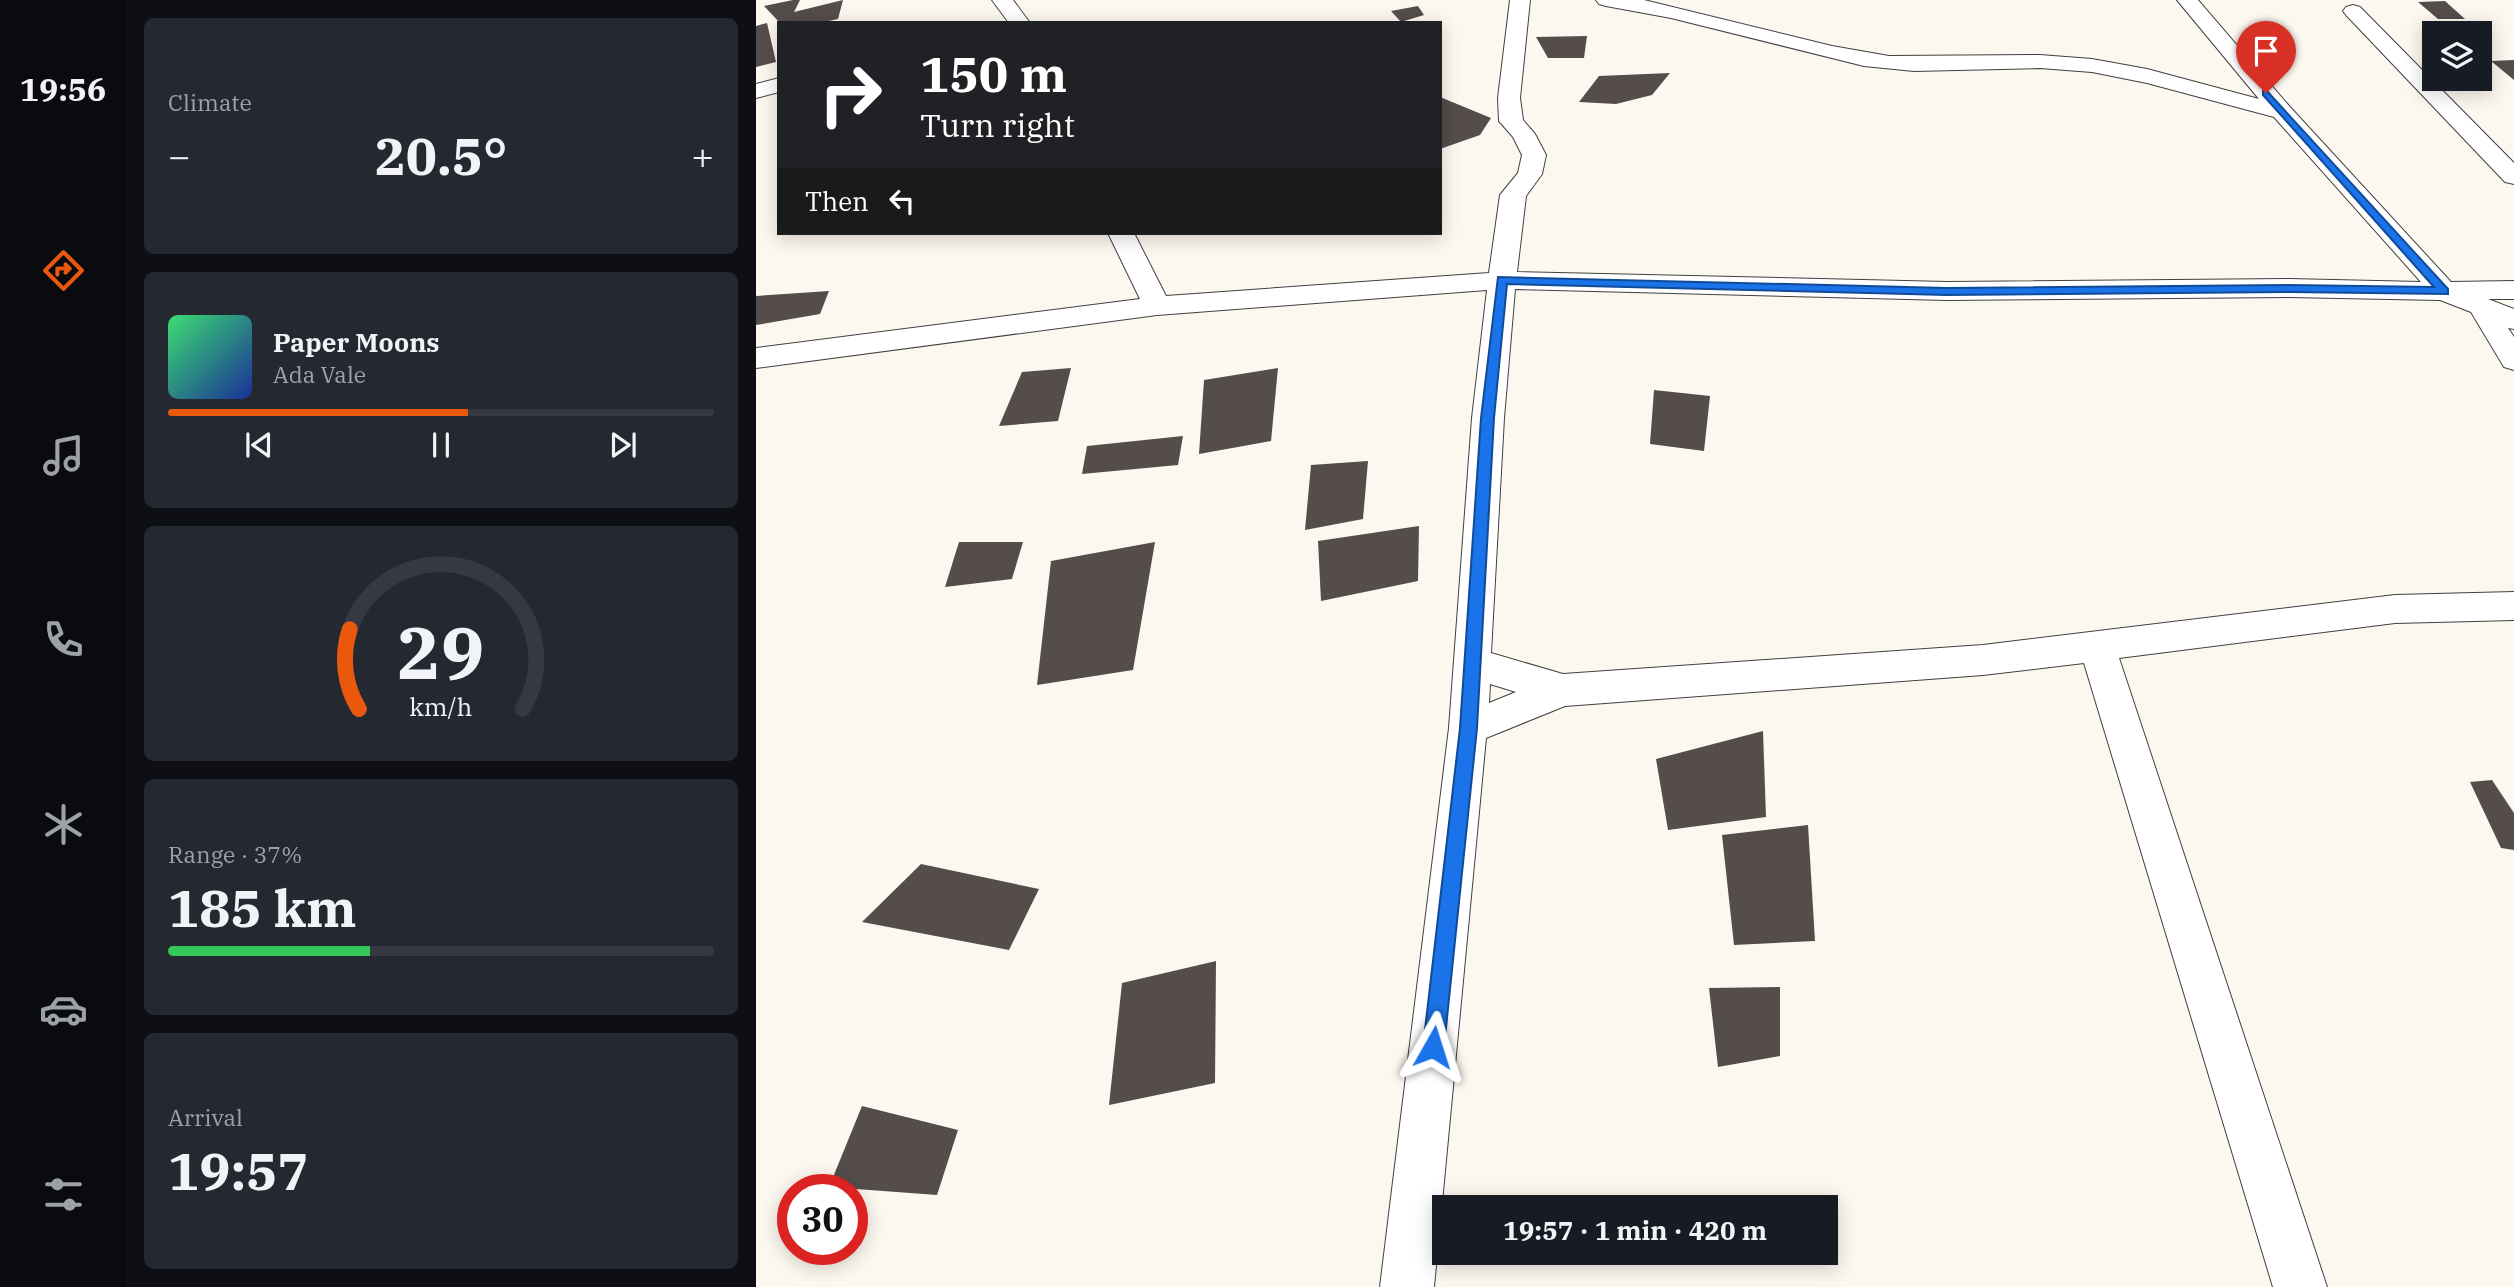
<!DOCTYPE html>
<meta charset="utf-8">
<style>
:root{--surface:#171b24;--page:#242831;--text:#f1f3f6;--muted:#9ea1a6;--line:#363941;--accent:#ea580c}
body{margin:0;font-family:"IBM Plex Serif",serif;background:var(--page);color:var(--text);height:100vh;display:flex;flex-direction:column;font-size:26px;white-space:nowrap}
*{box-sizing:border-box;margin:0}
p{font-size:23px;color:var(--muted)}
.icon{flex:none;width:38px;height:38px;fill:none;stroke:currentColor;stroke-width:2;stroke-linecap:round;stroke-linejoin:round}
.map{position:relative;flex:1;overflow:hidden}
.sheet{display:flex;flex-direction:column;gap:18px;padding:18px;background:#0d0f14;width:630px}
.sheet>*{flex:none}
.top-card{position:absolute;left:21px;top:21px;width:665px;height:214px;border-radius:0px;box-shadow:0 4px 18px #0003;background:#202124;color:#fff;overflow:hidden}
.buttons{position:absolute;left:1666px;top:21px;display:grid;gap:14px}
.buttons a{display:grid;place-items:center;width:70px;height:70px;border-radius:0px;background:var(--surface);box-shadow:0 4px 18px #0003;font-size:35px}
.speed{position:absolute;left:21px;top:1174px;display:flex;gap:14px;font-size:35px;font-weight:700;text-align:center}
.speed>*{display:grid;place-content:center;width:91px;height:91px;border-radius:50%;background:var(--surface);box-shadow:0 4px 18px #0003;line-height:1}
.speed .limit{border:10px solid #d22;background:#fff;color:#111}
.pin{position:absolute;display:grid;place-items:center;width:60px;height:60px;color:#fff;margin:-72px -30px;border-radius:50% 50% 50% 0;rotate:-45deg;box-shadow:0 0 7px #0007}
.pin .icon{rotate:45deg}
.me{position:absolute;width:77px;margin:-38px;rotate:6deg;stroke-linejoin:round;filter:drop-shadow(0 0 5px #0008)}
.turn{display:flex;align-items:center;gap:24px;height:147px;padding:0 28px;font-size:32px}
.turn .icon{width:91px;height:91px;stroke-width:2.5}
.turn b{display:block;font-size:49px;line-height:60px}
.then{display:flex;align-items:center;height:66px;padding:0 28px;background:#0003;gap:14px;font-size:26px}
.big{font-size:52px;font-weight:800;line-height:1.1}
.sheet .card{flex:1;display:flex;flex-direction:column;justify-content:center;gap:10px;min-width:0;padding:0 24px;border-radius:10px;background:var(--page)}
.sheet .dial{align-items:center;gap:0}
.dial svg{height:182px;overflow:visible;fill:none;stroke:var(--line);stroke-width:7;stroke-linecap:round;text-anchor:middle}
.dial text{fill:var(--text);stroke:none}
.song{display:flex;align-items:center;gap:21px}
.cover{width:84px;height:84px;border-radius:10px;background:linear-gradient(135deg,hsl(140 70% 55%),hsl(230 70% 35%))}
.played{height:7px;border-radius:4px;background:linear-gradient(90deg,var(--accent) 55%,var(--line) 55%)}
.keys{display:flex;justify-content:space-around;direction:ltr}
.heat{display:flex;justify-content:space-between;align-items:center;font-size:38px;direction:ltr}
.charge{height:10px;border-radius:5px;background:linear-gradient(90deg,#34c759 37%,var(--line) 0)}
.trip{position:absolute;left:676px;top:1195px;width:406px;height:70px;border-radius:0px;background:var(--surface);box-shadow:0 4px 18px #0003;font-weight:800;line-height:70px;text-align:center}
main{display:flex;flex:1;min-height:0}
.menu{display:flex;flex-direction:column;width:126px;justify-content:space-around;align-items:center;background:#090b0e;color:var(--muted)}
.menu .icon{width:49px;height:49px}
.menu .current{color:var(--accent)}
.menu b{font-size:32px;color:var(--text)}
.map>svg:first-child{display:block}
</style>
<main>
<nav class="menu">
<b>19:56</b>
<svg class="icon current" aria-label="directions" viewBox="0 0 24 24"><path d="M12 3l9 9-9 9-9-9zM9 14v-3h6M13 9l2 2-2 2"/></svg>
<svg class="icon" aria-label="music" viewBox="0 0 24 24"><path d="M9 18V5l10-2v13"/><circle cx="6" cy="18" r="3"/><circle cx="16" cy="16" r="3"/></svg>
<svg class="icon" aria-label="phone" viewBox="0 0 24 24"><path d="M5 4h4l2 5-3 2q2 4 5 5l2-3 5 2v4C11 20 4 13 5 4z"/></svg>
<svg class="icon" aria-label="climate" viewBox="0 0 24 24"><path d="M12 3v18M4 7l16 10M4 17L20 7"/></svg>
<svg class="icon" aria-label="car" viewBox="0 0 24 24"><path d="M5 17H2v-5l4-1 3-4h7l3 4 3 1v5h-3M9 17h6M6 11h13"/><circle cx="7" cy="17" r="2"/><circle cx="17" cy="17" r="2"/></svg>
<svg class="icon" aria-label="filters" viewBox="0 0 24 24"><path d="M4 7h16M4 17h16"/><circle cx="9" cy="7" r="2"/><circle cx="15" cy="17" r="2"/></svg>
</nav>
<section class="sheet">
<div class="card"><p>Climate</p>
<div class="heat"><a>−</a><b class="big">20.5°</b><a>+</a></div>
</div>
<div class="card">
<div class="song"><i class="cover"></i><div><b>Paper Moons</b><p>Ada Vale</p></div></div>
<div class="played"></div>
<div class="keys"><svg class="icon" aria-label="previous" viewBox="0 0 24 24"><path d="M18 5L8 12l10 7zM5 5v14"/></svg><svg class="icon" aria-label="pause" viewBox="0 0 24 24"><path d="M8 5v14M16 5v14"/></svg><svg class="icon" aria-label="next" viewBox="0 0 24 24"><path d="M6 5l10 7-10 7zM19 5v14"/></svg></div>
</div>
<div class="card dial"><svg viewBox="0 0 100 80">
<path d="M14 69A42 42 0 1 1 86 69"/>
<path d="M14 69A42 42 0 0 1 10 34" stroke="#ea580c"/>
<text x="50" y="56" font-size="32" font-weight="700">29</text>
<text x="50" y="72" font-size="11">km/h</text>
</svg></div>
<div class="card"><p>Range · 37%</p><b class="big">185 km</b><div class="charge"></div></div>
<div class="card"><p>Arrival</p><b class="big">19:57</b></div>
</section>
<div class="map">
<svg width="1758" height="1287" viewBox="0 0 1758 1287">
<rect width="100%" height="100%" fill="#fdf8ef"/>
<!-- building -->
<g fill="#544d4b">
<path d="M37,0h7l-6,12 49,-12 -5,19 -19,4h-39l-16,-17z"/>
<path d="M1689,1l20,18h-27l-20,-17z"/>
<path d="M662,6l6,9 -23,7 -10,-11z"/>
<path d="M11,23l9,39 -20,5v-41z"/>
<path d="M831,36l-3,22h-36l-12,-21z"/>
<path d="M1758,60v20l-23,-19z"/>
<path d="M914,73l-18,22 -36,9 -37,-2 20,-26z"/>
<path d="M684,97l51,21 -11,17 -40,14z"/>
<path d="M73,291l-9,23 -64,11v-29z"/>
<path d="M315,368l-13,53 -59,5 23,-54z"/>
<path d="M522,368l-7,73 -72,13 5,-74z"/>
<path d="M898,390l56,6 -6,55 -54,-7z"/>
<path d="M427,436l-5,29 -96,9 5,-28z"/>
<path d="M612,461l-5,58 -58,11 6,-65z"/>
<path d="M663,526l-1,55 -97,20 -3,-60z"/>
<path d="M203,542h64l-11,37 -67,8z"/>
<path d="M399,542l-22,128 -96,15 14,-124z"/>
<path d="M1007,731l3,86 -98,13 -12,-71z"/>
<path d="M1736,780l22,33v37l-13,-2 -31,-66z"/>
<path d="M1052,825l7,116 -81,4 -12,-110z"/>
<path d="M165,864l118,25 -30,61 -147,-28z"/>
<path d="M460,961l-1,122 -106,22 13,-122z"/>
<path d="M1024,987v69l-62,11 -9,-79z"/>
<path d="M106,1106l96,24 -21,65 -108,-8z"/>
</g>
<g fill="none" stroke-linecap="round" stroke-linejoin="round">
<defs>
<g id="minor">
<path d="M236,0h21l17,23h-21z"/>
<path d="M754,0h20l-10,98 3,22 12,14 11,21 -4,19 -16,22 -9,76 430,10 342,-3 132,3 -147,-165 -127,-34 -55,-11 -52,-4 -126,3 -50,-5 -193,-48 -65,-12 -7,-2 -3,-4h48l188,46 57,10 151,-1 52,4 55,10 112,30 -82,-99h21l92,107 161,175 63,-1v18h-26l26,10v20l-6,-1 6,9v33l-10,-3 -33,-55 -31,-12 -151,-3 -342,3 -432,-11 -11,129 -13,235 72,21 420,-29 412,-50 119,-3v28l-119,3 -276,35 208,629h-54l-189,-624 -101,12 -418,31 -79,32 -52,549h-54l69,-559 23,-310 15,-128 -330,25 -401,53v-20l384,-49 -32,-66h26l32,63 323,-23 11,-78 18,-22 4,-18 -9,-18 -14,-16 -1,-23zM734,684l26,8 -27,11z"/>
<path d="M1597,5l7,2 154,156v21l-9,-2 -159,-167 -3,-4 3,-4z"/>
<path d="M23,78v14l-23,6v-14z"/>
</g>
</defs>
<!-- minor casing -->
<use href="#minor" stroke="#404040" stroke-width="2"/>
<!-- minor -->
<use href="#minor" fill="#fff" fill-rule="evenodd"/>
</g>
<!-- route -->
<path fill="#1a73e8" stroke="#114b97" stroke-width="2" d="M1510,90l182,199v5l-160,-2 -341,3 -440,-11 -13,134 -17,310 -33,319 -3,8 -8,3 -7,-3 -3,-8 37,-319 21,-310 17,-141 449,11 341,-3 146,2 -171,-192v-4z"/>
</svg>
<div class="buttons">
<a><svg class="icon" aria-label="layers" viewBox="0 0 24 24"><path d="M12 4l9 5-9 5-9-5zM3 14l9 5 9-5"/></svg></a>
</div>
<div class="speed"><div class="limit">30</div></div>
<div class="pin" style="left:1510px;top:93px;background:#d93025"><svg class="icon" aria-label="arrive" viewBox="0 0 24 24"><path d="M6 21V4h12l-3 4 3 4H6"/></svg></div>
<svg class="me" style="left:677px;top:1047px" viewBox="-20 -20 40 40"><path d="M0-17L14 15 0 8-14 15z" fill="#1a73e8" stroke="#fff" stroke-width="4"/></svg>
<div class="trip">19:57 · 1 min · 420 m</div>
<div class="top-card">
<div class="turn"><svg class="icon" aria-label="right" viewBox="0 0 24 24"><path d="M7 20v-9h11M14 6l5 5-5 5"/></svg><div><b>150 m</b>Turn right</div></div>
<div class="then">Then<svg class="icon" aria-label="left" viewBox="0 0 24 24"><path d="M17 20v-9H6M10 6l-5 5 5 5"/></svg></div>
</div>
</div>
</main>
